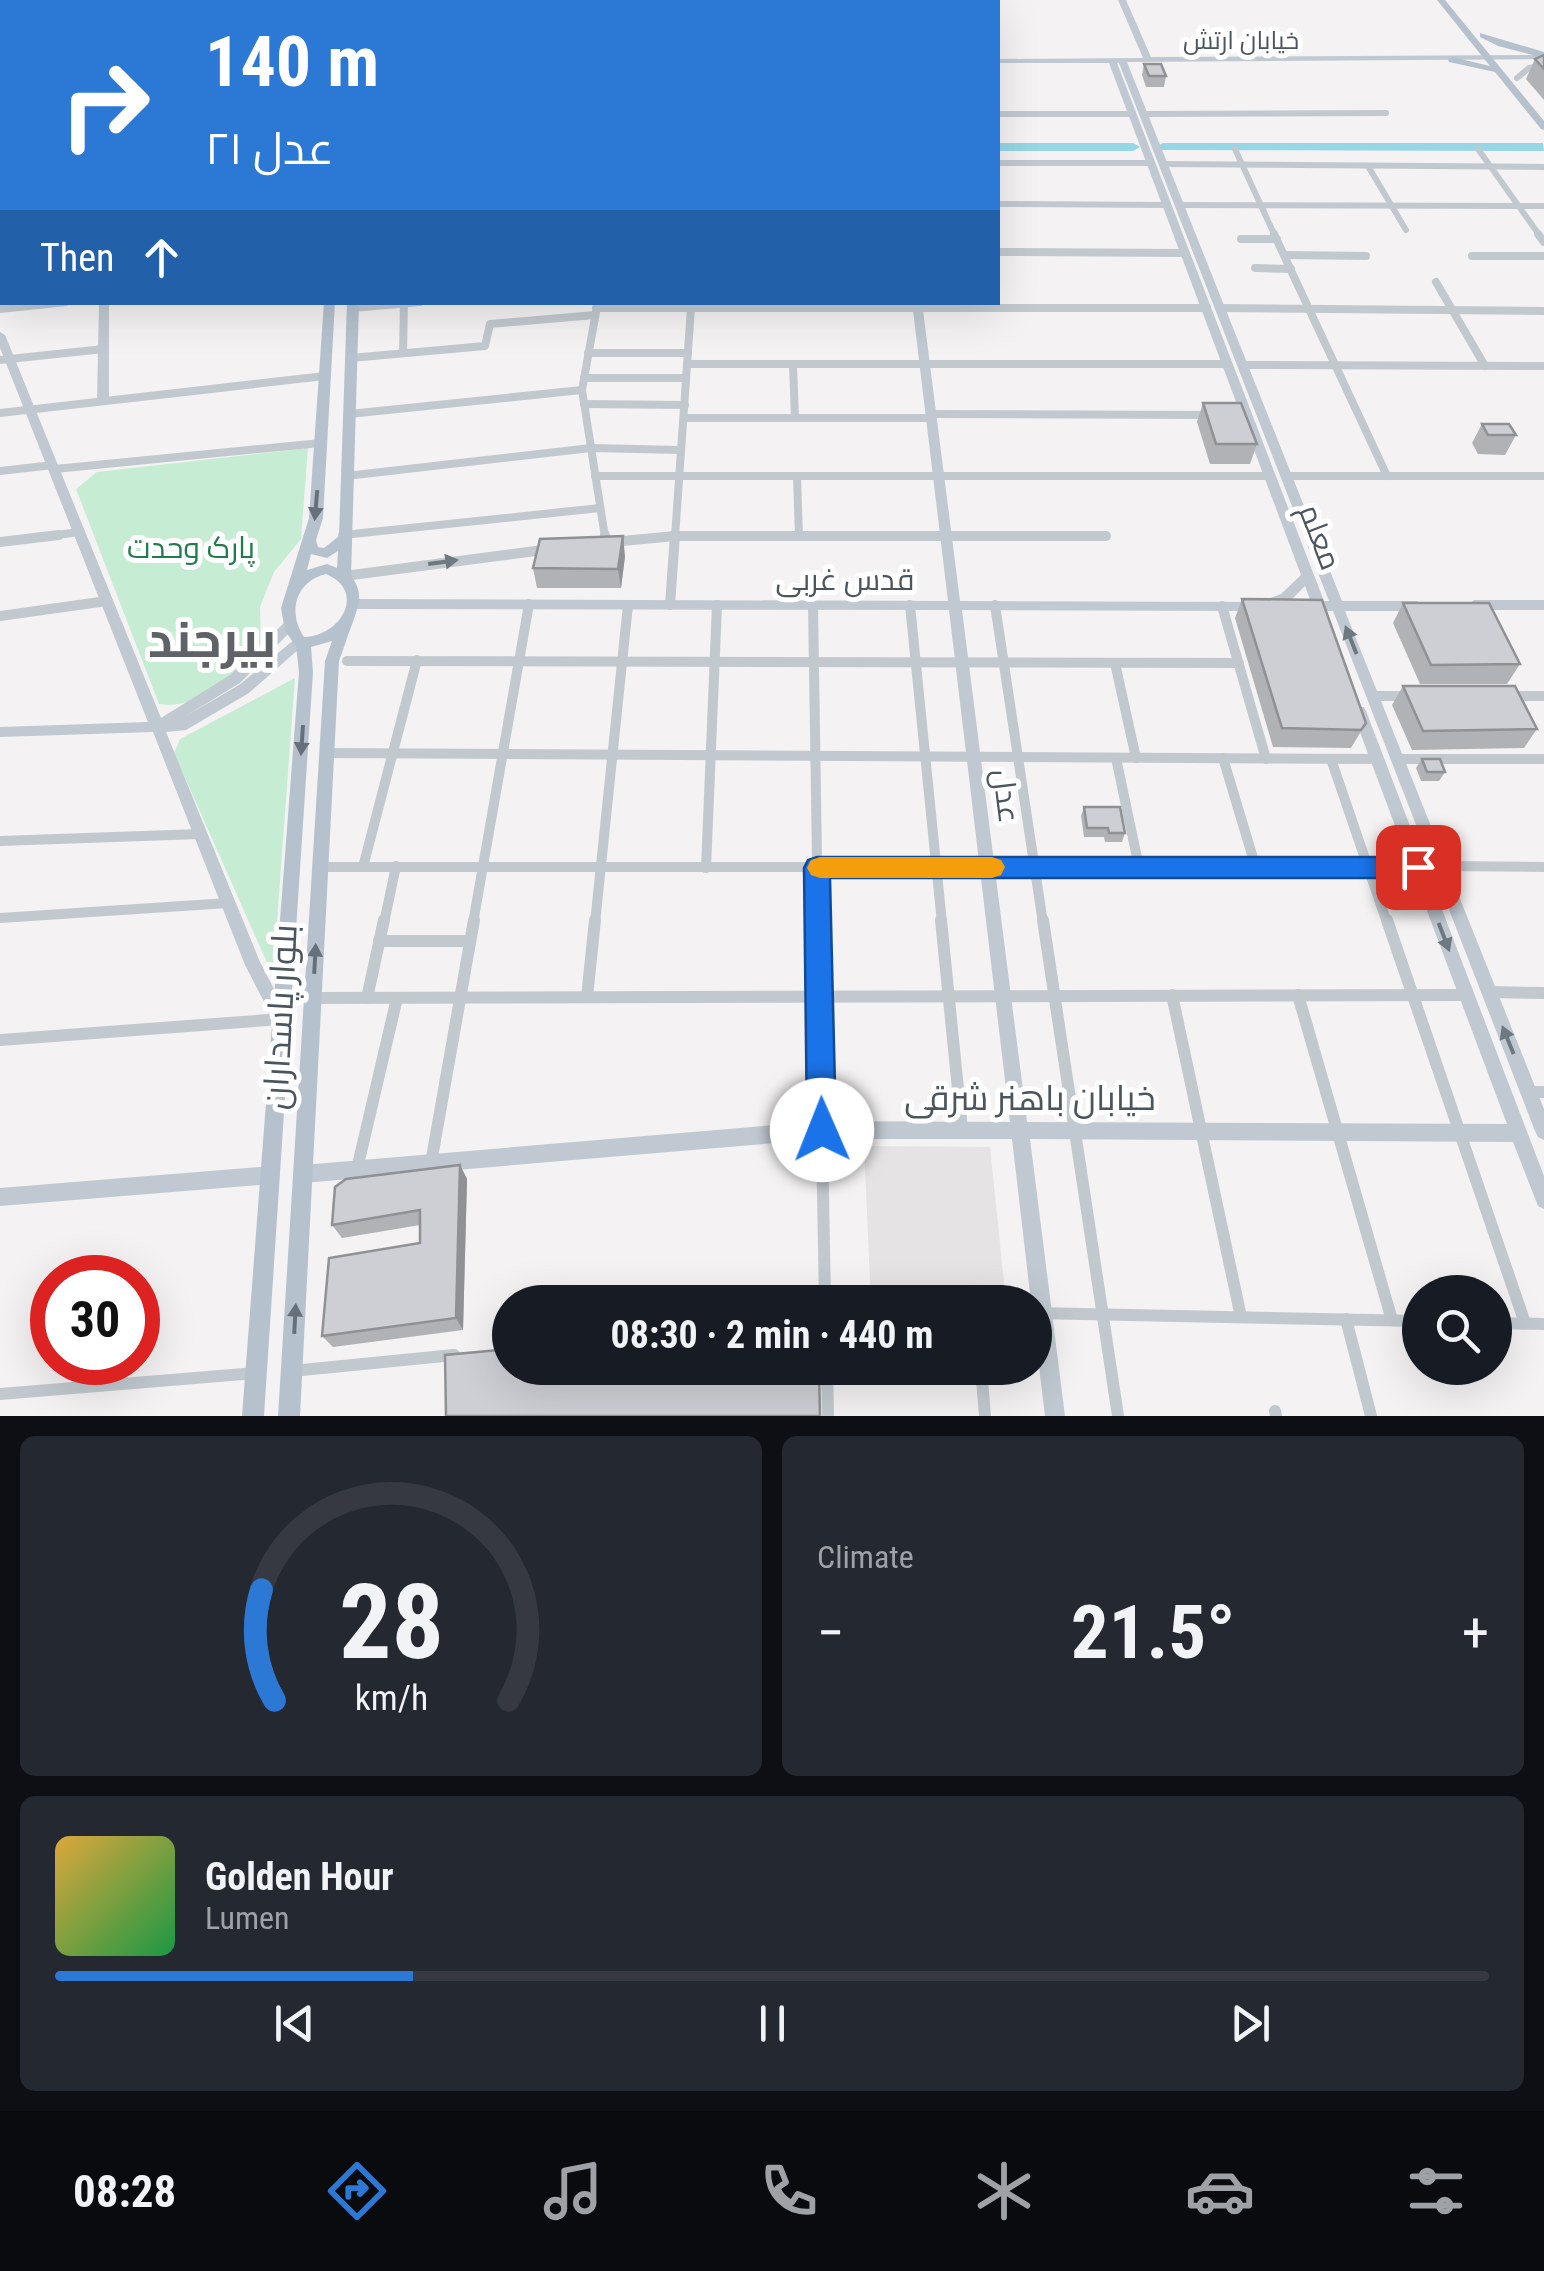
<!DOCTYPE html>
<meta charset="utf-8">
<style>
:root{--surface:#171b24;--page:#242831;--text:#f1f3f6;--muted:#9ea1a6;--line:#363941;--accent:#2b78d5}
body{margin:0;font-family:"Roboto Condensed",Cairo,sans-serif;background:var(--page);color:var(--text);height:100vh;display:flex;flex-direction:column;font-size:38px;white-space:nowrap}
*{box-sizing:border-box;margin:0}
p{font-size:32px;color:var(--muted)}
.icon{flex:none;width:55px;height:55px;fill:none;stroke:currentColor;stroke-width:2;stroke-linecap:round;stroke-linejoin:round}
.map{position:relative;height:1416px;overflow:hidden}
.details{display:flex;flex-direction:column;gap:20px;padding:20px;background:#0d0f14;flex:1}
.details>*{flex:none}
.top-card{position:absolute;left:0px;top:0px;width:1000px;height:305px;box-shadow:0 10px 40px #0002;background:#2b78d5;color:#fff;overflow:hidden}
.fabs{position:absolute;left:1402px;top:1275px;display:grid;gap:20px}
.fabs a{display:grid;place-items:center;width:110px;height:110px;border-radius:50%;background:var(--surface);box-shadow:0 10px 40px #0002;font-size:50px}
.speed{position:absolute;left:30px;top:1255px;display:flex;gap:20px;font-size:50px;font-weight:700;text-align:center}
.speed>*{display:grid;place-content:center;width:130px;height:130px;border-radius:50%;background:var(--surface);box-shadow:0 10px 40px #0002;line-height:1}
.speed .limit{border:15px solid #d22;background:#fff;color:#111}
.pin{position:absolute;display:grid;place-items:center;width:85px;height:85px;color:#fff;margin:-42px;border-radius:20px;box-shadow:0 5px 15px #0006}
.me{position:absolute;width:110px;margin:-55px;rotate:359deg;stroke-linejoin:round;filter:drop-shadow(0 0 8px #0008)}
.turn{display:flex;align-items:center;gap:35px;height:210px;padding:0 40px;font-size:45px}
.turn .icon{width:130px;height:130px;stroke-width:2.5}
.turn b{display:block;font-size:70px;line-height:85px}
.then{display:flex;align-items:center;height:95px;padding:0 40px;background:#0003;gap:20px;font-size:38px}
.big{font-size:75px;font-weight:700;line-height:1.1}
.details .card{flex:1;display:flex;flex-direction:column;justify-content:center;gap:15px;min-width:0;padding:0 35px;border-radius:15px;background:var(--page)}
.details .dial{align-items:center;gap:0}
.dial svg{height:260px;overflow:visible;fill:none;stroke:var(--line);stroke-width:7;stroke-linecap:round;text-anchor:middle}
.dial text{fill:var(--text);stroke:none}
.song{display:flex;align-items:center;gap:30px}
.cover{width:120px;height:120px;border-radius:15px;background:linear-gradient(135deg,hsl(40 70% 55%),hsl(140 70% 35%))}
.played{height:10px;border-radius:5px;background:linear-gradient(90deg,var(--accent) 25%,var(--line) 25%)}
.keys{display:flex;justify-content:space-around;direction:ltr}
.heat{display:flex;justify-content:space-between;align-items:center;font-size:55px;direction:ltr}
.details .tiles{flex:1;display:grid;gap:20px;grid-template-columns:1fr 1fr}
.card:last-child{grid-column:span 2}
.trip{position:absolute;left:492px;top:1285px;width:560px;height:100px;border-radius:50px;background:var(--surface);box-shadow:0 10px 40px #0002;font-weight:700;line-height:100px;text-align:center}
.tab-bar{display:flex;height:160px;justify-content:space-around;align-items:center;background:#090b0e;color:var(--muted)}
.tab-bar .icon{width:70px;height:70px}
.tab-bar .selected{color:var(--accent)}
.tab-bar b{font-size:45px;color:var(--text)}
.map>svg:first-child{display:block}
</style>
<div class="map">
<svg width="1544" height="1416" viewBox="0 0 1544 1416">
<rect width="100%" height="100%" fill="#f4f2f2"/>
<!-- education -->
<path fill="#e5e3e3" d="M864,1146l126,1 16,155h-135z"/>
<!-- green -->
<g fill="#c6edd4">
<path d="M308,448l-7,91 -27,33 -14,35 1,36c-22,32 -61,67 -102,61l-83,-215 21,-17z"/>
<path d="M295,678l-22,298 -99,-223 6,-14z"/>
</g>
<g fill="none" stroke-linecap="round" stroke-linejoin="round">
<!-- river -->
<g fill="#97d6e5" fill-rule="evenodd">
<path d="M998,143h135l7,4 -7,4h-135z"/>
<path d="M1163,143h380l1,8 -386,-1 -2,-3z"/>
</g>
<!-- street-far3 -->
<g stroke="#c1c9cf" stroke-width="6">
<path d="M1517,78l12,-10 15,-3"/>
<path d="M998,114h135"/>
<path d="M1144,114l242,-1"/>
<path d="M1235,149l40,87"/>
<path d="M1478,149l62,87"/>
<path d="M998,163h154"/>
<path d="M1163,164l381,3"/>
<path d="M1368,166l38,64"/>
<path d="M998,204l169,1"/>
<path d="M1180,205l364,1"/>
</g>
<!-- street-far2 -->
<g stroke="#c1c9cf" stroke-width="8">
<path d="M1274,234l113,242"/>
<path d="M1538,234l6,8"/>
<path d="M1241,239h36"/>
<path d="M998,252l187,1"/>
<path d="M1285,255l81,1"/>
<path d="M1472,256h72"/>
<path d="M1255,268l36,1"/>
<path d="M1436,282l49,84"/>
<path d="M353,308l67,-6"/>
<path d="M596,308h611"/>
<path d="M1220,308l324,3"/>
<path d="M0,309l66,-7"/>
<path d="M596,312l-14,78 23,147"/>
<path d="M403,353l1,-51"/>
<path d="M588,353h100"/>
<path d="M351,358l134,-12 5,-22 105,-9"/>
<path d="M0,360l104,-11"/>
<path d="M687,364h541"/>
<path d="M793,365l2,53"/>
<path d="M1242,365l302,1"/>
<path d="M584,378h102"/>
<path d="M584,404l101,1"/>
<path d="M0,413l325,-37"/>
<path d="M349,414l233,-24"/>
<path d="M931,414l280,1"/>
<path d="M684,418h248"/>
<path d="M55,469l266,-26"/>
<path d="M0,471l53,-6"/>
<path d="M346,476l245,-28 90,2"/>
<path d="M595,476h675"/>
<path d="M1286,476h258"/>
<path d="M797,477l2,59"/>
<path d="M343,535l257,-27"/>
<path d="M39,537l41,-5"/>
<path d="M663,537l443,-1"/>
<path d="M675,537l16,-229"/>
</g>
<!-- street-far1 -->
<g stroke="#c1c9cf" stroke-width="10">
<path d="M343,535h4"/>
<path d="M605,535l1,8"/>
<path d="M0,542l59,-7"/>
<path d="M612,542l63,-6h431"/>
<path d="M344,576l207,-27"/>
<path d="M670,605l5,-70"/>
<path d="M813,605l5,318"/>
<path d="M910,605l32,318"/>
<path d="M995,605l48,318"/>
<path d="M1222,606l44,153"/>
<path d="M0,616l107,-15"/>
<path d="M347,661l892,2"/>
<path d="M1115,663l21,95"/>
<path d="M1373,696h34"/>
<path d="M1509,696h35"/>
<path d="M327,753l1050,6"/>
<path d="M1116,758l23,109"/>
<path d="M1223,758l33,110"/>
<path d="M1331,759l56,164"/>
<path d="M1398,759h146"/>
<path d="M0,841l200,-7"/>
<path d="M1440,866l104,1"/>
<path d="M321,867h1097"/>
<path d="M363,867l54,-207"/>
<path d="M706,868l11,-263"/>
<path d="M0,918l228,-15"/>
<path d="M384,923l12,-57"/>
<path d="M473,923l56,-319"/>
<path d="M595,923l33,-318"/>
</g>
<!-- street -->
<g stroke="#c1c9cf" stroke-width="12">
<path d="M818,920l7,382"/>
<path d="M941,920l21,209"/>
<path d="M1043,920l75,496"/>
<path d="M1387,920l138,403"/>
<path d="M379,941h89"/>
<path d="M1489,992l55,1"/>
<path d="M1172,995l69,322"/>
<path d="M1298,995l94,325"/>
<path d="M587,997l8,-77"/>
<path d="M313,998l1153,-3"/>
<path d="M367,998l17,-78"/>
<path d="M0,1040l282,-21"/>
<path d="M1529,1092h15"/>
<path d="M431,1163l43,-243"/>
<path d="M357,1169l40,-171"/>
<path d="M1035,1313l385,8"/>
<path d="M1346,1319l25,97"/>
<path d="M1495,1323l49,1"/>
<path d="M827,1368l1,48"/>
<path d="M981,1368l4,48"/>
<path d="M292,1371l162,-16"/>
<path d="M0,1394l256,-21"/>
<path d="M1275,1411l1,5"/>
</g>
<!-- secondary -->
<g fill="#c0c9d1" fill-rule="evenodd">
<path d="M1118,0h8l25,57 393,-2v4l-417,3 215,539h75l6,5 -6,5h-72l199,498v31l-6,-3 -3,-6 -202,-520h-6l2,5 -1,3h-10l-3,-8 -7,-5 3,-4 -6,-16 -14,14 -27,11 -302,-1 65,512 480,2 -155,-413 2,-4h10l2,4 178,465v33l-6,-3 -25,-64 -483,-3 35,277h-20l-10,-83v-31h-4l-19,-163h-190l-519,44 -6,-3 -3,-6 3,-6 6,-3 519,-44 188,1 -61,-512 -596,-1 -6,-5 6,-5 595,2 -36,-299h10l38,299 300,1 21,-8 20,-19 -192,-512h-111v-4l145,-1zM1117,63h2l210,538h-5z"/>
<rect x="0" y="59" width="2" height="4"/>
<path d="M99,302h10v99l-6,3 -6,-3z"/>
<path d="M0,332l5,3 156,383 69,-43 54,-52h10l2,3 -56,57 -56,34 55,-32 56,-46h10l2,3 -58,51 -63,37 -20,2 94,230 29,56 -2,5 -6,3 -6,-3 -30,-58 -92,-233 -153,5v-10l148,-5 -148,-374z"/>
<path d="M1474,600h70v10h-70l-6,-5z"/>
<path d="M271,1166l6,3 3,6 -3,6 -6,3 -271,22v-18z"/>
</g>
<!-- primary -->
<g fill="#b5c2ce" fill-rule="evenodd">
<path d="M329,0h8l1,2h-8z"/>
<rect x="347" y="0" width="8" height="2"/>
<path d="M1437,0h8l99,121v9l-3,-1 -46,-57 -46,-10 -1,-2 4,-3 38,9z"/>
<path d="M1480,33l64,19v6l-46,-12 -18,-9z"/>
<path d="M324,302h11l-12,216 -7,22 2,7 6,1 15,-12 8,-234h12l-8,274c13,17 8,28 2,46 -5,12 -9,26 -14,39l-39,755h-22l47,-755 7,-20 -21,6 2,25 -49,744h-22l57,-744 -3,-26 -11,-15 -4,-23 28,-90zM338,551l-1,17 -10,-4 -20,6 4,-16 16,4zM326,574c41,17 15,62 -22,63 -17,-25 -8,-56 22,-63z"/>
</g>
</g>
<!-- wall -->
<g fill="#b0b2b6">
<path d="M1544,55v45l-18,-21 9,-20z"/>
<path d="M1144,64l22,12 -2,11h-18l-4,-12z"/>
<path d="M1203,403l54,41 -7,20h-40l-13,-42z"/>
<path d="M1482,424l34,11 -11,20 -27,-1 -6,-11z"/>
<path d="M625,556l-4,32h-84l-4,-20z"/>
<path d="M1242,599l124,124 -15,25 -78,-1 -38,-129z"/>
<path d="M1403,603l117,61 -13,20h-87l-27,-61z"/>
<path d="M1403,686l134,43 -13,19 -112,2 -20,-45z"/>
<path d="M1422,759l23,13 -6,9h-18l-5,-13z"/>
<path d="M1084,807l41,26 -3,9h-17l-1,-5h-20l-3,-21z"/>
<path d="M460,1165l7,14 -4,151 -130,17 -11,-11 98,-93v-18l-78,13 -10,-13z"/>
</g>
<!-- shaded-wall -->
<g fill="#909194">
<path d="M623,536l2,20 -4,32 -3,-19z"/>
<path d="M460,1165l7,14 -4,151 -7,-12z"/>
</g>
<!-- building -->
<g fill="#cdcfd4" stroke="#909194" stroke-width="2.5">
<path d="M1544,55v14l-9,-10z"/>
<path d="M1144,64h17l5,12h-17z"/>
<path d="M1203,403h38l16,41h-41z"/>
<path d="M1482,424h27l7,11h-28z"/>
<path d="M623,536l-5,33 -85,-1 7,-29z"/>
<path d="M1242,599l80,1 44,123 -5,7 -79,-2z"/>
<path d="M1403,603h86l31,61 -89,1z"/>
<path d="M1403,686h112l22,43 -114,2z"/>
<path d="M1422,759h18l5,13h-18z"/>
<path d="M1084,807h36l5,26h-16l-1,-5h-21z"/>
<path d="M460,1165l-4,153 -134,18 7,-78 91,-15v-33l-88,15 3,-38 11,-8z"/>
<path d="M510,1349v19h309l1,48h-374l-1,-61z"/>
</g>
<!-- one-way arrows -->
<defs><path id="oneway-solid" d="M-6-.8H1V-3.2L6.5 0L1 3.2V.8H-6Z" transform="scale(2.5)"/></defs>
<g fill="#66707a">
<use href="#oneway-solid" transform="translate(316 505) rotate(95)"/>
<use href="#oneway-solid" transform="translate(302 740) rotate(94)"/>
<use href="#oneway-solid" transform="translate(315 959) rotate(-87)"/>
<use href="#oneway-solid" transform="translate(295 1319) rotate(-87)"/>
</g>
<g fill="#6e7880">
<use href="#oneway-solid" transform="translate(443 562) rotate(-8)"/>
<use href="#oneway-solid" transform="translate(1351 640) rotate(-112)"/>
<use href="#oneway-solid" transform="translate(1444 937) rotate(69)"/>
<use href="#oneway-solid" transform="translate(1508 1040) rotate(-112)"/>
</g>
<!-- route -->
<path fill="#1a73e8" stroke="#114b97" stroke-width="2.5" d="M817,857h601l9,3 3,7 -3,8 -9,3h-588l6,252 -4,10 -10,4 -10,-4 -5,-10 -3,-262 4,-8z"/>
<!-- slow -->
<path fill="#f59e0b" d="M820,857h172l9,3 4,7 -4,8 -9,3h-172l-9,-3 -4,-7 4,-8z"/>
<g text-anchor="middle" stroke-width="10" stroke-linejoin="round" paint-order="stroke">
<!-- far-street labels -->
<g font-size="25" fill="#4b555e" stroke="#fff">
<text x="1241" y="49">خیابان ارتش</text>
</g>
<!-- street labels -->
<g font-size="30" fill="#4b555e" stroke="#fff">
<text transform="translate(1320 537) rotate(69)" y="10">معلم</text>
<text x="845" y="590">قدس غربی</text>
<text transform="translate(1006 796) rotate(83)" y="10">عدل</text>
</g>
<!-- park labels -->
<g font-size="30" fill="#217b4c" stroke="#fff">
<text x="191" y="558">پارک وحدت</text>
</g>
<!-- near-street labels -->
<g font-size="35" fill="#4b555e" stroke="#fff">
<text transform="translate(280 1017) rotate(-87)" y="12">بلوار پاسداران</text>
<text x="1030" y="1110">خیابان باهنر شرقی</text>
</g>
<!-- town labels -->
<g font-size="50" font-weight="bold" fill="#5f6266" stroke="#fff">
<text x="212" y="657">بیرجند</text>
</g>
</g>
</svg>
<div class="fabs">
<a><svg class="icon" aria-label="search" viewBox="0 0 24 24"><circle cx="10" cy="10" r="6"/><path d="M15 15l6 6"/></svg></a>
</div>
<div class="speed"><div class="limit">30</div></div>
<div class="pin" style="left:1418px;top:867px;background:#d93025"><svg class="icon" aria-label="arrive" viewBox="0 0 24 24"><path d="M6 21V4h12l-3 4 3 4H6"/></svg></div>
<svg class="me" style="left:822px;top:1130px" viewBox="-20 -20 40 40"><circle r="19" fill="#fff"/><path d="M0-13L10 11 0 6-10 11z" fill="#1a73e8"/></svg>
<div class="trip">08:30 · 2 min · 440 m</div>
<div class="top-card">
<div class="turn"><svg class="icon" aria-label="right" viewBox="0 0 24 24"><path d="M7 20v-9h11M14 6l5 5-5 5"/></svg><div><b>140 m</b>عدل ۲۱</div></div>
<div class="then">Then<svg class="icon" aria-label="ahead" viewBox="0 0 24 24"><path d="M12 20V5M6 11l6-6 6 6"/></svg></div>
</div>
</div>
<section class="details">
<div class="tiles">
<div class="card dial"><svg viewBox="0 0 100 80">
<path d="M14 69A42 42 0 1 1 86 69"/>
<path d="M14 69A42 42 0 0 1 10 35" stroke="#2b78d5"/>
<text x="50" y="56" font-size="32" font-weight="700">28</text>
<text x="50" y="72" font-size="11">km/h</text>
</svg></div>
<div class="card"><p>Climate</p>
<div class="heat"><a>−</a><b class="big">21.5°</b><a>+</a></div>
</div>
<div class="card">
<div class="song"><i class="cover"></i><div><b>Golden Hour</b><p>Lumen</p></div></div>
<div class="played"></div>
<div class="keys"><svg class="icon" aria-label="previous" viewBox="0 0 24 24"><path d="M18 5L8 12l10 7zM5 5v14"/></svg><svg class="icon" aria-label="pause" viewBox="0 0 24 24"><path d="M8 5v14M16 5v14"/></svg><svg class="icon" aria-label="next" viewBox="0 0 24 24"><path d="M6 5l10 7-10 7zM19 5v14"/></svg></div>
</div>
</div>
</section>
<nav class="tab-bar">
<b>08:28</b>
<svg class="icon selected" aria-label="directions" viewBox="0 0 24 24"><path d="M12 3l9 9-9 9-9-9zM9 14v-3h6M13 9l2 2-2 2"/></svg>
<svg class="icon" aria-label="music" viewBox="0 0 24 24"><path d="M9 18V5l10-2v13"/><circle cx="6" cy="18" r="3"/><circle cx="16" cy="16" r="3"/></svg>
<svg class="icon" aria-label="phone" viewBox="0 0 24 24"><path d="M5 4h4l2 5-3 2q2 4 5 5l2-3 5 2v4C11 20 4 13 5 4z"/></svg>
<svg class="icon" aria-label="climate" viewBox="0 0 24 24"><path d="M12 3v18M4 7l16 10M4 17L20 7"/></svg>
<svg class="icon" aria-label="car" viewBox="0 0 24 24"><path d="M5 17H2v-5l4-1 3-4h7l3 4 3 1v5h-3M9 17h6M6 11h13"/><circle cx="7" cy="17" r="2"/><circle cx="17" cy="17" r="2"/></svg>
<svg class="icon" aria-label="filters" viewBox="0 0 24 24"><path d="M4 7h16M4 17h16"/><circle cx="9" cy="7" r="2"/><circle cx="15" cy="17" r="2"/></svg>
</nav>
